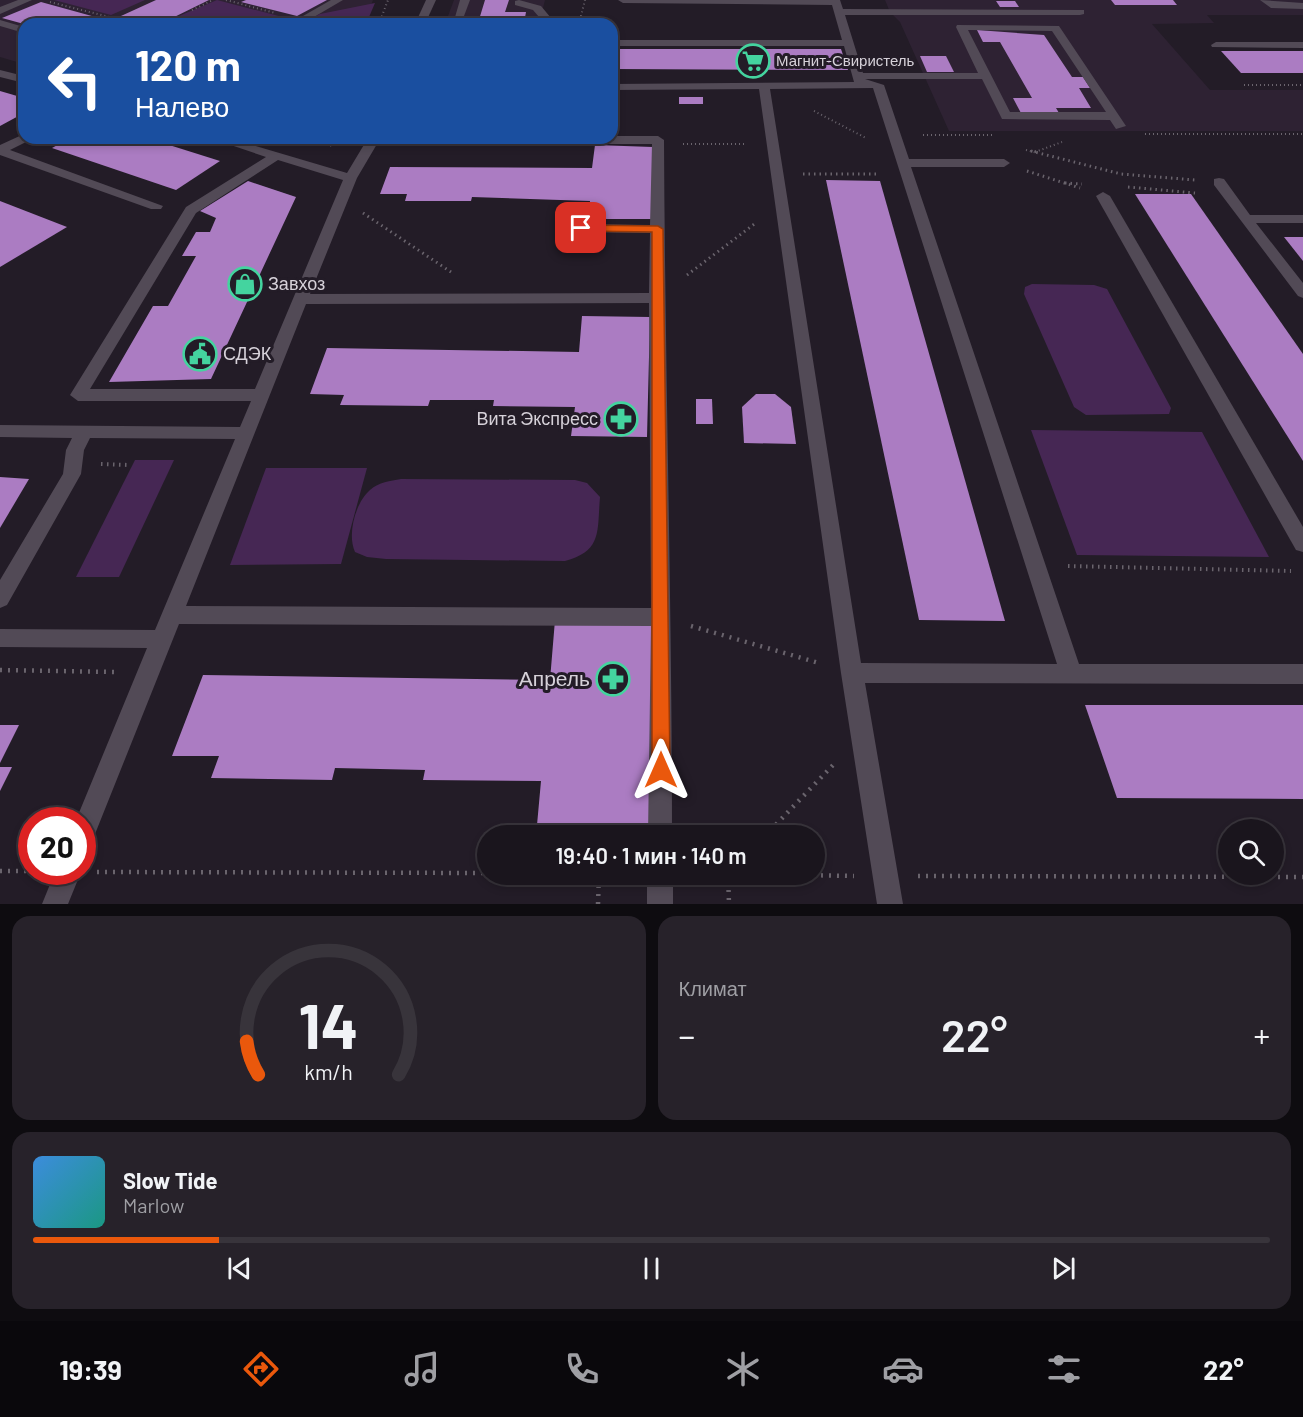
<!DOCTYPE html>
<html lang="ru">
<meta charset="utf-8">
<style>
:root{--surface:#1a151d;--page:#27222a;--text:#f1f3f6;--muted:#9f9fa4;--line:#38343b;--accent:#ea580c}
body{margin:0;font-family:Barlow,sans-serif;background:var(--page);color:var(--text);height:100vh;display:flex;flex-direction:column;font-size:22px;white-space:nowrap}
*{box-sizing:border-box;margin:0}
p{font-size:20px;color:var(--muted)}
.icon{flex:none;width:33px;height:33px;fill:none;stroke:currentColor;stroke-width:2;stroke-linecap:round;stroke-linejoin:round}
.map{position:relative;height:904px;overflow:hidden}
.side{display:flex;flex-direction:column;gap:12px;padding:12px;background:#0e0c10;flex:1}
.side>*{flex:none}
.hud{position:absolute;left:18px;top:18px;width:600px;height:126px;border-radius:18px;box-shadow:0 3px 9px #0003,0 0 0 2px var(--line);background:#1a4fa0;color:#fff;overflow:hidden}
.fabs{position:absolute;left:1218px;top:819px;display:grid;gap:12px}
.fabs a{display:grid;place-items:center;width:66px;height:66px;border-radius:50%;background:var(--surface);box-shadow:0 3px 9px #0003,0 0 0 2px var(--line);font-size:30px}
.speed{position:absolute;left:18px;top:807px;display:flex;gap:12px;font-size:30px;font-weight:700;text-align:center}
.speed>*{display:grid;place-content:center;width:78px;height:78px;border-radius:50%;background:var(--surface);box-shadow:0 3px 9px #0003,0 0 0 2px var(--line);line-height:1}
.speed .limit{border:9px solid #d22;background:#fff;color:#111}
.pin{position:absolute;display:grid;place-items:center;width:51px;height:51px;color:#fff;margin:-26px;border-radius:12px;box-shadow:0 3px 9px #0006}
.me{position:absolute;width:66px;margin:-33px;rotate:0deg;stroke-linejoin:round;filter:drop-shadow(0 0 4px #0008)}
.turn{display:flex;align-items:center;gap:21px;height:126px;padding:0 18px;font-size:27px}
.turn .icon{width:78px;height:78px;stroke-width:2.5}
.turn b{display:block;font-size:42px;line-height:51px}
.big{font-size:45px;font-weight:600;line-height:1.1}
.side .card{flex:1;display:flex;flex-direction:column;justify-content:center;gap:9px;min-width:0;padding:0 21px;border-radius:18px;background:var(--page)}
.side .dial{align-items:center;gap:0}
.dial svg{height:156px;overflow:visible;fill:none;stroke:var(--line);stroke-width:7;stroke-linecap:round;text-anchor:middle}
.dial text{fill:var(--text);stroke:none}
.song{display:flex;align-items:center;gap:18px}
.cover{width:72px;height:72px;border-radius:9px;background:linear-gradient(135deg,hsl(210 70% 55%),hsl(170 70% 35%))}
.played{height:6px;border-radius:3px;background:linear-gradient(90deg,var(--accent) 15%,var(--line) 15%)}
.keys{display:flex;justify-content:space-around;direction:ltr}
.heat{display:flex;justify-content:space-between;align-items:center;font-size:33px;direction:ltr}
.side .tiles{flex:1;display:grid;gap:12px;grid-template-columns:1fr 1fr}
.card:last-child{grid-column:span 2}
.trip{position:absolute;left:477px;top:825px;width:348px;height:60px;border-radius:30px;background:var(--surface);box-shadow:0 3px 9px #0003,0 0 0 2px var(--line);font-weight:600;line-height:60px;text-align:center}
.dock{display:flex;height:96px;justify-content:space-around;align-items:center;background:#0a080c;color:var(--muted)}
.dock .icon{width:42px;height:42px}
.dock .current{color:var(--accent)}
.dock b{font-size:27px;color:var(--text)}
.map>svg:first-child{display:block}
</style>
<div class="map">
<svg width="1303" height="904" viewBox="0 0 1303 904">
<rect width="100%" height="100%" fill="#231c27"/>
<!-- built -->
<g fill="#2e2233">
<path d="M0,0h373l-9,24h-340v40l-24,-7z"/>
<path d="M454,0h91l-6,24h-94z"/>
<path d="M885,0h418v15h-96l7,8 -62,1 58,66h93v41h-354l-49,-109 -10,-10z"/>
</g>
<!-- green -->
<g fill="#462754">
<path d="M54,0h91l-34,15z"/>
<path d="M217,0l77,20 -8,4h-126z"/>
<path d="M375,3l-9,21h-65l19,-10z"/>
<path d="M1032,284l62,1 13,4 64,119 -2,6 -83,1 -12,-8 -50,-113 1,-7z"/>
<path d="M1031,430l171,2 67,125 -192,-2z"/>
<path d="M135,460h39l-55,117h-43z"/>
<path d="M266,468h101l-26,96 -111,1z"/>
<path d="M401,479l174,1 12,3 13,14c-3,33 3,54 -35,64l-179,-2 -19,-2 -12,-5c-8,-17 0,-49 15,-62 9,-8 20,-9 31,-11z"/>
</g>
<!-- building -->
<g fill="#ab7cc2">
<path d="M156,0h53l-49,24h-136l-22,-6 39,-16 69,19z"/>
<path d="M246,0h81l-30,16 -56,-14z"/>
<path d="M485,0h24l-4,12h21l-2,11h-46z"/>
<path d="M1111,0h62l4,5h-62z"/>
<path d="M996,1h19l4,6h-19z"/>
<path d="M977,30l67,5 28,42h11l7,11h-11l12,20h-35l3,5h-38l-8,-15h19l-32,-56h-17z"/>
<path d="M612,49h229l7,21 -236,-1z"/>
<path d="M1221,51h82v22h-62z"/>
<path d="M920,56h26l8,16h-27z"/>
<path d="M0,91l24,7v15l-24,13z"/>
<rect x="679" y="97" width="24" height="7"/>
<path d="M70,138h77l73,23 -44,29 -124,-42z"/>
<path d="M595,145l58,2 -1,72h-64l2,-18 -118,-4 -1,4h-66l2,-7h-27l10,-27 202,1z"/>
<path d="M826,180l54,1 125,440 -86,-1z"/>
<path d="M248,181l48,16 -85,182 -102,3 44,-76h15l28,-50h-14l14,-24h14l6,-14 -16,-7z"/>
<path d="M1135,194h56l112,160v107z"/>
<path d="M0,201l67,26 -67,40z"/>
<path d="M1284,237h19v24z"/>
<path d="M582,316l68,1 -3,120 -76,-1 4,-29 -82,-1 1,-6h-64l-2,6 -88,-1 4,-10 -34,-1 17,-46 252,4z"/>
<path d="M756,394h19l16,13 5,37 -52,-1 -2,-36z"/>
<path d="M696,399h16l1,25h-17z"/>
<path d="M0,477l29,2 -29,49z"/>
<path d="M555,620l97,1 -3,215h-113l5,-55 -118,-1 2,-10 -90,-2 -3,12 -121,-2 8,-22h-47l31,-81 347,5z"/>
<path d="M1085,705h218v94l-186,-1z"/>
<path d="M0,725h19l-19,38z"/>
<path d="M0,767h12l-12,24z"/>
</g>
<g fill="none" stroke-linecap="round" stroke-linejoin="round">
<!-- path-far3 -->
<g stroke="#6a646d" stroke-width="2" stroke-dasharray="1 3" stroke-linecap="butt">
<path d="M226,0l49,13"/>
<path d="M50,2l59,15"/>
<path d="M192,10l21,-10"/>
<path d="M379,24l9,-24"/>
<path d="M579,24l6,-24"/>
<path d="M1244,85h59"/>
<path d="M814,111l52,27"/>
<path d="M1145,134h158"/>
<path d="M923,135h70"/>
<path d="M683,144h64"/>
<path d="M330,146l8,-8"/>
<path d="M1026,150l11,3"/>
<path d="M1035,152l27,-10"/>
</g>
<!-- path-far2 -->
<g stroke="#6a646d" stroke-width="3" stroke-dasharray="1.5 4" stroke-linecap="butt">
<path d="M1031,151l90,23 74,6"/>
<path d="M1035,152l2,-1"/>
<path d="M1027,171l53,17"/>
<path d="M803,174h76"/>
<path d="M1065,183l17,1"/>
<path d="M1128,187l67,6"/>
<path d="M363,213l88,59"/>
<path d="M687,275l70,-53"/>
</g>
<!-- path-far1 -->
<g stroke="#6a646d" stroke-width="4" stroke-dasharray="1.5 4.5" stroke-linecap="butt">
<path d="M101,464l28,1"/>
<path d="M1068,566l223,5"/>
</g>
<!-- path -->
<g stroke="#6a646d" stroke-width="4.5" stroke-dasharray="2 6" stroke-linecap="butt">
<path d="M691,626l128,37"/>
<path d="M0,670l115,2"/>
<path d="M50,820l6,-14"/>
<path d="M765,836l69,-72"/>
<path d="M0,871h32"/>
<path d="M28,871l4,-7"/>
<path d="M97,872l391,1"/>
<path d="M728,874l1,30"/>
<path d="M749,874l105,2"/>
<path d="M918,876l385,1"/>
<path d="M598,904l1,-30"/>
</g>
<!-- minor -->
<g fill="#524a56" fill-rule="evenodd">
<path d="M18,0h14l-32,14v-7z"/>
<path d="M331,0h12l-41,24h-13z"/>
<path d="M426,0h10l-11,24h-10z"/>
<path d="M460,0h10l-9,24h-8z"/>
<path d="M519,0l22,6 15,18h-11l-12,-14 -18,-5v-4z"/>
<path d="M618,0h222l3,9 241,1v4l-4,1h-235l18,58h115l-22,-46 1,-2 102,1 67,100 -10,3 -6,-9 -108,-1 -20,-40h-117l19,6 25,74h95l6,4 -6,4h-93l168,497h224v20l-438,-1 38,221h-26l-36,-231 -82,-584 -147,1v-6l242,-2 -10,-36h-232v-6h230l-10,-35 -209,-2zM968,30l84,1 54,81h-96zM873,88l24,75 160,501 -196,-1 -91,-574z"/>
<path d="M1260,0l43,3v6l-32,-1z"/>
<path d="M0,20l24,7v6l-24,-7z"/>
<path d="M1216,42h87v6l-91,-1 -1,-2z"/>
<path d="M0,70l24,6v7l-24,-6z"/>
<path d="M24,134v4h6l-2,3 -18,9 153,56 -2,3h-10l-151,-54v-10z"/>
<path d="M612,136h46l6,4c1,231 8,464 8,696h-24l3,-210 -472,-2 -88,220 -9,3v-27h-6l71,-172 -147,-1v-18l155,1 80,-191 -145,-1 -6,12 -3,24 -74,131 -7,3v-28l63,-106 3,-24 6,-12 -72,-1v-12l240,2 11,-26h-173l-8,-6 116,-188 80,-50 -56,-19h19l118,35 21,-35zM377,144h275l-2,81 -69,-1 -7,4 7,4 69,1 -1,60 -339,1 47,-116zM278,160l65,20 -88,209h-165l106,-176zM649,303l2,305 -465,-2 120,-302z"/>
<path d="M1219,178l5,1 26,36h53v8h-47l47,60v15l-5,-2 -84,-111v-6z"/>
<path d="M1103,192l7,4 193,331v25l-7,-2 -200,-354z"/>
<path d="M55,872h26l-13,32h-26z"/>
<rect x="647" y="874" width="26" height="30"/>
</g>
</g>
<!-- route -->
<path fill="#ea580c" stroke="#983908" stroke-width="1.5" d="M577,225l81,1 5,3 7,541 -3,6 -6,3 -7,-3 -2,-6v-538l-71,-1 -4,-1z"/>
<!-- icons -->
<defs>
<symbol id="supermarket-ring" viewBox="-11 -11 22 22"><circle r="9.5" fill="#231c27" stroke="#44d49f" stroke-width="1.5"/><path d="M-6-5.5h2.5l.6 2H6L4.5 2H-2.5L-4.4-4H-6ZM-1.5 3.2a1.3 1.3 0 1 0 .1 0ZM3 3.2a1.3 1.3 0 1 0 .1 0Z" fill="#44d49f"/></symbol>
<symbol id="shop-ring" viewBox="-11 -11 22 22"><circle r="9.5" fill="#231c27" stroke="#44d49f" stroke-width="1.5"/><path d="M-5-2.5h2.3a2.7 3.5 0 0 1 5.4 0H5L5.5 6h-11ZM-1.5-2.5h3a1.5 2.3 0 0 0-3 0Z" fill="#44d49f"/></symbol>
<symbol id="civic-ring" viewBox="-11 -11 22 22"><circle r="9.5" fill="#231c27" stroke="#44d49f" stroke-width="1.5"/><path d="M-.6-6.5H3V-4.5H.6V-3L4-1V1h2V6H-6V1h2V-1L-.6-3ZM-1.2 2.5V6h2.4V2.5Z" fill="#44d49f"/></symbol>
<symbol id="pharmacy-ring" viewBox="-11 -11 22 22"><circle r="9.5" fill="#231c27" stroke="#44d49f" stroke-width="1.5"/><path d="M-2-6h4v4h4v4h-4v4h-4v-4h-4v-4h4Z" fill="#44d49f"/></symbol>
</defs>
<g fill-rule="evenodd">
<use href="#supermarket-ring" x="734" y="42" width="38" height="38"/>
<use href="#shop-ring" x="226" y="265" width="38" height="38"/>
<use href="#civic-ring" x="181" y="335" width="38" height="38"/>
<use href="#pharmacy-ring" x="602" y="400" width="38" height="38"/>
<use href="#pharmacy-ring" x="594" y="660" width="38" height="38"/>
</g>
<g text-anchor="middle" stroke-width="6" stroke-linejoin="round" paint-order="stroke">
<!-- far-poi labels -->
<g font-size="15" fill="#d6d1d9" stroke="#231c27" text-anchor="start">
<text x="776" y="66">Магнит-Свиристель</text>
</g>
<!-- poi labels -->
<g font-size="18" fill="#d6d1d9" stroke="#231c27" text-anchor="start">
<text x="268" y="290">Завхоз</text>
<text x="223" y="360">СДЭК</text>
<text x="598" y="425" text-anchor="end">Вита Экспресс</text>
</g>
<!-- near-poi labels -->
<g font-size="21" fill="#d6d1d9" stroke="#231c27" text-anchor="end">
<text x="590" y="686">Апрель</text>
</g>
</g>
</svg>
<div class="fabs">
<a><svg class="icon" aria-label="search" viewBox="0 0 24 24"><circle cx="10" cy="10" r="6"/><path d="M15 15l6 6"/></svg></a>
</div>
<div class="speed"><div class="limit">20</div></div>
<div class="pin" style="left:581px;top:228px;background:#d93025"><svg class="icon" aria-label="arrive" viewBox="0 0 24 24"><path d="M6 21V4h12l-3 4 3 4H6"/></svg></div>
<svg class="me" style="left:661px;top:770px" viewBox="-20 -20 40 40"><path d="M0-17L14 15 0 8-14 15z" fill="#ea580c" stroke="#fff" stroke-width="4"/></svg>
<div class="trip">19:40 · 1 мин · 140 m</div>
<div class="hud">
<div class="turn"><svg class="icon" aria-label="left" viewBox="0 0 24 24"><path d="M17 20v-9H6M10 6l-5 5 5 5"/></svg><div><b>120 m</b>Налево</div></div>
</div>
</div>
<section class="side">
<div class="tiles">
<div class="card dial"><svg viewBox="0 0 100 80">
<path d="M14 69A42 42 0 1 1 86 69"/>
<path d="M14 69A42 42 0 0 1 8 52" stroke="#ea580c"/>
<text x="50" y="56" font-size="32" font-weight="700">14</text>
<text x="50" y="72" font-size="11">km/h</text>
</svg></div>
<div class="card"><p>Климат</p>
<div class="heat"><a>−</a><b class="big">22°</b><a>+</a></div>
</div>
<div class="card">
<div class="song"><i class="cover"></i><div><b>Slow Tide</b><p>Marlow</p></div></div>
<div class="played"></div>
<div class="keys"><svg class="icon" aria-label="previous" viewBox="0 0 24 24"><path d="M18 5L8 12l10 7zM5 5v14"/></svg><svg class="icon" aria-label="pause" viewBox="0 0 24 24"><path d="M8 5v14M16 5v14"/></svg><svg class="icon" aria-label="next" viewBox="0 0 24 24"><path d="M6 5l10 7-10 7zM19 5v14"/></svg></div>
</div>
</div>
</section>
<nav class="dock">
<b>19:39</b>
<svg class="icon current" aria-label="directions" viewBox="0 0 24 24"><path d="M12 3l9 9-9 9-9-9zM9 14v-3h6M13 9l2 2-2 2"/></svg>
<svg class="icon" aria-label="music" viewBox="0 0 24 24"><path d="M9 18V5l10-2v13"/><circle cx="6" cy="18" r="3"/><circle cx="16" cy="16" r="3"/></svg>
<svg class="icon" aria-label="phone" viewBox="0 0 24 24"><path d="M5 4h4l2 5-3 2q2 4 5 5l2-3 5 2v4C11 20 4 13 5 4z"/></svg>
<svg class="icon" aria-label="climate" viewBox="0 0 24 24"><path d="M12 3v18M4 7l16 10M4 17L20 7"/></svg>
<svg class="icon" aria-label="car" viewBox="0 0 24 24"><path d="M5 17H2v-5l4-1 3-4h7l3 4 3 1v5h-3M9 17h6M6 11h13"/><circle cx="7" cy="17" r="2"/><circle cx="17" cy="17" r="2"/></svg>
<svg class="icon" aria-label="filters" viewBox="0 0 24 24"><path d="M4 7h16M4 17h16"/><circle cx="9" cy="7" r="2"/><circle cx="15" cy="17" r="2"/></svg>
<b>22°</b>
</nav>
